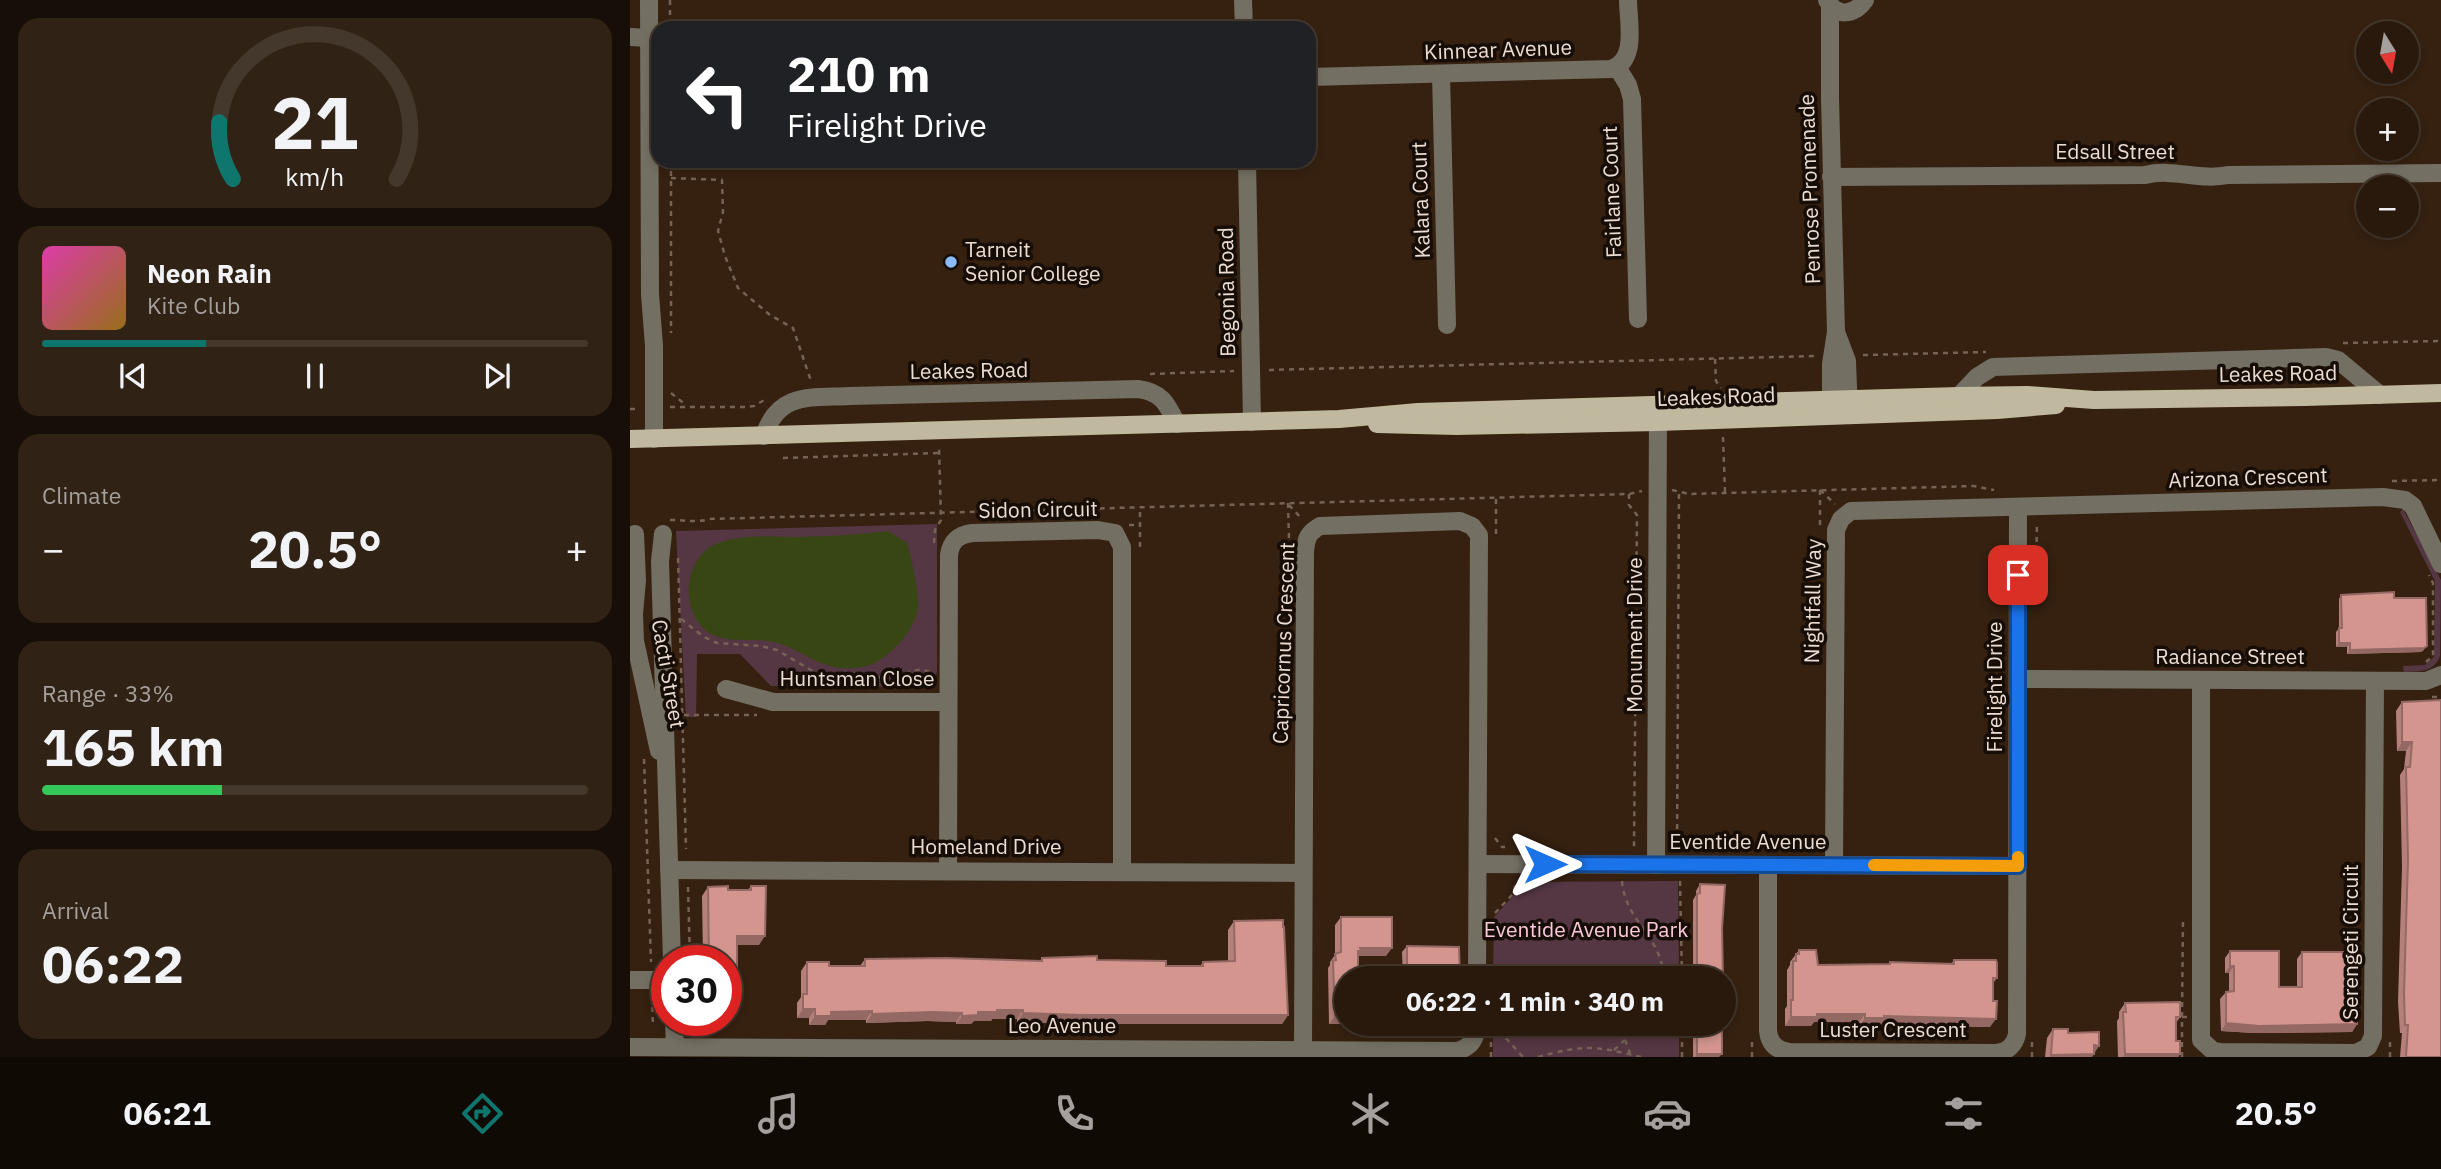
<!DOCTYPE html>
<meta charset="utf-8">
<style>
:root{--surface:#28190c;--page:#302215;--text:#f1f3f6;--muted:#a5a09d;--line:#44382d;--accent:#0f766e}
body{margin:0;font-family:"IBM Plex Sans",sans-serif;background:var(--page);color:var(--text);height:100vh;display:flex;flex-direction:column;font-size:26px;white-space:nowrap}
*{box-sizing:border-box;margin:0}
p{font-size:23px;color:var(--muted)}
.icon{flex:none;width:38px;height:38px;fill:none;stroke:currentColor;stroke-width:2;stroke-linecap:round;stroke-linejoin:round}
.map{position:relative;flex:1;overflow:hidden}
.panel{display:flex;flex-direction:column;gap:18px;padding:18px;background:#160e07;width:630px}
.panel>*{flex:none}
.banner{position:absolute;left:21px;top:21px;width:665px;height:147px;border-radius:21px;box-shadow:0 4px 10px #0003,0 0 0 2px var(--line);background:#202124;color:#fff;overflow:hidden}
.needle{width:46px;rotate:169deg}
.controls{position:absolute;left:1726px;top:21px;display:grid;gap:14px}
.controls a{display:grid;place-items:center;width:63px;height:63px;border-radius:50%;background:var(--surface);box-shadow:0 4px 10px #0003,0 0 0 2px var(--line);font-size:35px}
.speed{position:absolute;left:21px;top:945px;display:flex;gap:14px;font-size:35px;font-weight:700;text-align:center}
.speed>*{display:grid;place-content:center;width:91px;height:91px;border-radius:50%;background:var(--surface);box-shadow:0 4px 10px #0003,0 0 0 2px var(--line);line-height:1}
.speed .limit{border:10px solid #d22;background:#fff;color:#111}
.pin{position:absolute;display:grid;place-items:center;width:60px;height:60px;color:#fff;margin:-30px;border-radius:14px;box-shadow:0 4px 10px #0006}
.me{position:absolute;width:77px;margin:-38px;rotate:90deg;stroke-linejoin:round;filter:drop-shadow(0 0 5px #0008)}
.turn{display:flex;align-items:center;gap:24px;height:147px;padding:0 21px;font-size:32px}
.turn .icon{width:91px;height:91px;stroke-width:2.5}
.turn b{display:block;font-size:49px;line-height:60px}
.big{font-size:52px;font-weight:700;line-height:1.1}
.panel .widget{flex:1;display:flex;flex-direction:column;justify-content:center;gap:10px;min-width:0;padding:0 24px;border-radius:21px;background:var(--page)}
.panel .dial{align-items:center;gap:0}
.dial svg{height:182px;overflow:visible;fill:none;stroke:var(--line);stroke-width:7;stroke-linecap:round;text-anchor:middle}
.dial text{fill:var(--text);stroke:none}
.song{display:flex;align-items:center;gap:21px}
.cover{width:84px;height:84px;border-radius:10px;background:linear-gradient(135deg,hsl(320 70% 55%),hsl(40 70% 35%))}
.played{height:7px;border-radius:4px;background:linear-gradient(90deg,var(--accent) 30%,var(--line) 30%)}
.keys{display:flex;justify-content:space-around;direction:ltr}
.heat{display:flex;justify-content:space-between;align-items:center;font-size:38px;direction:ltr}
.charge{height:10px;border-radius:5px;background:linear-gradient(90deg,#34c759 33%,var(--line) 0)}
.trip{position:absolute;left:704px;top:966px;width:402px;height:70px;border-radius:35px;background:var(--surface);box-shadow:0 4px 10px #0003,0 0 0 2px var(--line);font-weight:700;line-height:70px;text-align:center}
.dock{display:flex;height:112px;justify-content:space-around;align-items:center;background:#100a05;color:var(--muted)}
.dock .icon{width:49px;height:49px}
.dock .active{color:var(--accent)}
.dock b{font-size:32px;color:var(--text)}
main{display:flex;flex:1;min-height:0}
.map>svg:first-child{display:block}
</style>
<main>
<section class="panel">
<div class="widget dial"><svg viewBox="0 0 100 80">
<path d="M14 69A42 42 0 1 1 86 69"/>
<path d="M14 69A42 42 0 0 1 8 44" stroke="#0f766e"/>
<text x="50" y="56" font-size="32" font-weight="700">21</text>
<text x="50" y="72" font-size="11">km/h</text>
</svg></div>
<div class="widget">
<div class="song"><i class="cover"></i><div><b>Neon Rain</b><p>Kite Club</p></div></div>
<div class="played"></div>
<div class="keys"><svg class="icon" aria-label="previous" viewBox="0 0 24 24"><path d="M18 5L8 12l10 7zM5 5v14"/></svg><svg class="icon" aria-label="pause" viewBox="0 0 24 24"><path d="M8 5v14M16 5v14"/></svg><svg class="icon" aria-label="next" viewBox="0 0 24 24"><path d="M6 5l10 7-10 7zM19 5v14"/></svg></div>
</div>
<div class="widget"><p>Climate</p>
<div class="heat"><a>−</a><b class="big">20.5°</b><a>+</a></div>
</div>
<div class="widget"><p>Range · 33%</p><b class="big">165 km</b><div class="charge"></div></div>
<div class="widget"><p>Arrival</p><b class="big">06:22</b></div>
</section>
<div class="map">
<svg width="1811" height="1057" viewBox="0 0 1811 1057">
<rect width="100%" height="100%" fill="#362110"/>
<!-- green -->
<g fill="#553743">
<path d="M1773,509l38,71 -1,76c-7,17 -20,15 -36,16l-1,-6 22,-1 9,-8 1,-76 -35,-69z"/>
<path d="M307,524v149l-14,14 -152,-1 -31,-32h-43l-1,63h-10l-10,-186z"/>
<path d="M1048,881l1,97h-186l1,-61 20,-22 4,-13z"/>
<rect x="863" y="1024" width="186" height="33"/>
</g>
<!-- water -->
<path fill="#374613" d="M258,531l19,12c5,17 11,45 11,62 0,22 -26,49 -43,58 -9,4 -22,6 -32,5 -25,-1 -45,-20 -69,-26 -23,-5 -52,4 -71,-14 -24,-24 -17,-74 16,-85 23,-9 54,-6 79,-6 30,-1 60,-2 90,-6z"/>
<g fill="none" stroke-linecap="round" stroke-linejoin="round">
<!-- path -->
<g stroke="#766355" stroke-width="2.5" stroke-dasharray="5 5" stroke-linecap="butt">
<path d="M40,0v28"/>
<path d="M41,161v172"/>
<path d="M41,178l51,2 1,32 -5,19 7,25 13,32 32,27 23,13 18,53"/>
<path d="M1713,343l98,-2"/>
<path d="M1233,355l123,-3"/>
<path d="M1085,359l1,22 5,7"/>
<path d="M639,370l546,-14"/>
<path d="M520,374l84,-3"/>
<path d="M41,393l15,12"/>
<path d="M40,407h75l9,-1 12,-7"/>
<path d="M0,409h8"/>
<path d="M1093,437l2,55"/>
<path d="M153,458l156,-5"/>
<path d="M1762,481l49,-1"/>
<path d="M1042,490l17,4 285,-8 20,4"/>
<path d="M1190,490l15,14"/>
<path d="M999,494v11l8,10 -3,332"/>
<path d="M658,503l1,36"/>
<path d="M659,505l12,13"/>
<path d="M40,520c15,0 26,3 40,-1l919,-25 13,-3"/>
<path d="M499,525h11"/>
<path d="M1190,525v-35"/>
<path d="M866,534v-36"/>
<path d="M304,543l1,-13 6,-10 -2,-74"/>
<path d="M510,547v-39"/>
<path d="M48,558l8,291"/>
<path d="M1406,572l1,-50"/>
<path d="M51,619l23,18 13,6 44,3 16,4 44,26 14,3h36l48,-9 14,2"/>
<path d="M1796,662l7,-6v-73l-4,-8"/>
<path d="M1802,697h9"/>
<path d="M54,715h73"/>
<path d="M14,759l7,203"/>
<path d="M865,838l7,9h3"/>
<path d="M1047,849l2,-358"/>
<path d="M992,881c3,41 42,57 41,97"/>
<path d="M1050,881l2,97"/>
<path d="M58,887l2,74"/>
<path d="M865,913l18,-19 3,-12"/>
<path d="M22,997l1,30"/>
<path d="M1552,1017l1,-99"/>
<path d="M862,1026l2,-1 29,32"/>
<path d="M995,1040l5,13"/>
<path d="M984,1050l28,-26"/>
<path d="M861,1057v-16"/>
<path d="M908,1057c47,-13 57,-11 103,0"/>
<path d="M1052,1057v-33"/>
<path d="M1122,1057v-18"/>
<path d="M1402,1057v-16"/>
<path d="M1552,1057v-40h5"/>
<path d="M1760,1057v-18"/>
</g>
<!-- minor -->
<g stroke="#736f63" stroke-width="18">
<path d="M19,0l1,294 4,52v93"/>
<path d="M613,0l1,28"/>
<path d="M1197,0c9,17 27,16 38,0"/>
<path d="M1200,6v92l6,234 -5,32v51"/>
<path d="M0,37l19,1"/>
<path d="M987,67l11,18 4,14 6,220"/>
<path d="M811,74l6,251"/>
<path d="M679,77l302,-8c27,-8 17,-48 17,-69"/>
<path d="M617,161l5,261"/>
<path d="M1201,177l314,-2c29,-7 54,6 83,0l213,-2"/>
<path d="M1206,332l11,29 2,53"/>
<path d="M1329,396l18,-19 16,-10 333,-10 12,3 42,35"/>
<path d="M134,436c14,-44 46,-38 85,-40l289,-7c24,3 29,15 39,35"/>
<path d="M5,534l2,46 -3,34 1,27 24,110"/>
<path d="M33,534l-3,27 12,400"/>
<path d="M1388,679l408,2 15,-6"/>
<path d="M1571,680v360l12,11 7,1 136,1 12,-6 5,-11 2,-355"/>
<path d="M96,689l47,13h175"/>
<path d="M848,864l540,2"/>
<path d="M1026,865l2,-455"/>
<path d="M1138,865v165c1,13 8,20 21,22l207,1c11,-1 19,-8 21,-19l1,-527"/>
<path d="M1204,865l2,-335 5,-11 10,-8 532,-14 22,3 8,6 28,58"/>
<path d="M39,870l634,3"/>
<path d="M318,870l1,-315c2,-14 9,-20 23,-22l126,-3 17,3 7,14v324"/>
<path d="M0,980h37"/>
<path d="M44,1020l1,27"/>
<path d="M0,1047l827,4c15,-4 19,-13 20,-27"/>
<path d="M673,1050l2,-498c1,-14 3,-19 15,-26l140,-5 12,5 7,9 -2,443"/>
</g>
<!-- major -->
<g stroke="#c1b99f" stroke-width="18">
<path d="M747,424l79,2 202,-4 339,-12 59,-5"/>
<path d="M0,439l709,-20 79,-7 541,-16 68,-1 67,5 210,-3 137,-4"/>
</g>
</g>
<!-- wall -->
<g fill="#b5807a">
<path d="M1711,595l53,3 30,52 -3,2 -74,2v-7h-11v-15l3,-4v-29z"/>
<path d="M1811,700v357h-41l2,-24h-2l-2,-31 4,-135 -2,-92 4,-6 2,-18h-9l-1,-40 6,-9z"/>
<path d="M1070,884l22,45 1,49h-30v-78l3,-5v-4z"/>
<path d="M121,886l8,59h-22v45l3,16 -6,9 -8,1v-55h-23l-1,-65 6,-9 20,3h20z"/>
<path d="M711,917l45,39h-28l-12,22v46h-17l-1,-56 2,-3v-3l5,-7v-30z"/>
<path d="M604,921l54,94 -6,9h-206l-59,-2v-3h-25l-1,2h-17l-3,3h-15v-2l-29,-1 -61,2v-3h-38l-3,5h-16v-7h-12v-15l4,-6v-26l6,-9 22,4h31l5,-7 175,2 2,-3 55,2 69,6h34l3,-4 25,-1v-31z"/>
<path d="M777,946l53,32h-57l-1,-26z"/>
<path d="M1169,950l19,15 70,-1 2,-2 61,2 3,-4 43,18 -4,5 -3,44 -111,-2 -1,2h-19v-5h-45l-3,4h-26v-17l2,-3v-36l3,-5v-3z"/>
<path d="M1600,951l49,36h18v-28l5,-7 51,40 4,32 -5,8 -98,1 -33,-2 -1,-32 6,-7h3v-19h-4v-15z"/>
<path d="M1495,1003l55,14 -4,6v18l4,13 -2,3h-60l-1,-36 2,-3v-6z"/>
<path d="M1063,1024h29l-3,33h-26z"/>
<path d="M1423,1029l15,4 26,20 -2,4h-47l2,-19z"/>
</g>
<!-- shaded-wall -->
<g fill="#946863">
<path d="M1709,643h11l-3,4h-11z"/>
<path d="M1797,646l-6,6 -74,2 3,-4z"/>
<path d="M1772,742h10l-6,9h-9z"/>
<path d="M107,936h28l-6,9h-28z"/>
<path d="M730,948h32l-6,8h-29z"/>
<path d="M1600,966h4l-5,7h-4z"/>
<path d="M100,1006h10l-6,9 -8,1v-7z"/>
<path d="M173,1009h12l-6,9h-12z"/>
<path d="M367,1010h26l-6,9h-25l-1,2h-17l-3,3h-15l6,-8z"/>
<path d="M242,1011l-6,9h-38l-3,5h-16l6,-9 16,-4z"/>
<path d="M303,1012l29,1 -6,9 -29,-1 -61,2 6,-9z"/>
<path d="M393,1013l265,2 -6,9h-206l-59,-2z"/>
<path d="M1187,1014h48l-6,8h-45l-3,4h-26l6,-9z"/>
<path d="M705,1016h11v8h-17z"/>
<path d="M1254,1016l112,3 -6,8 -111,-2 -1,2h-19l6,-9z"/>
<path d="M1596,1023l131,1 -5,8 -98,1 -33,-2z"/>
<path d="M769,1024h16l-1,1 -16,1z"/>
<path d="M787,1024h37l-3,4h-37z"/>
<path d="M1464,1045l5,1 -7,11h-43l2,-2z"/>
<path d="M1067,1054h25l-3,3h-24z"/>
<path d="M1495,1054h55l-2,3h-55z"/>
</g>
<!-- building -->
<g fill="#d3958e" stroke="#946863" stroke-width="2">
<path d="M1764,592v6h32l1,48 -3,2 -74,2v-7h-11v-15h3l-1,-33z"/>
<path d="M1811,700v357h-35l2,-32h-3l-1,-32 4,-134 -2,-92h4l2,-25h-10v-40z"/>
<path d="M1070,884l25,1 -3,44 1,49h-26v-84l3,-1z"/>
<path d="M98,886v4h23v-4h15l-1,50h-28v54h3v16h-10l-1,3h-3v-48h-17l-1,-74z"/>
<path d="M711,917h51v31h-32l1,3h-3v27h-12v38h-11l-2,-55 3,-1 -1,-6 6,-2z"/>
<path d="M653,920v7h1l4,88h-206l-59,-2v-3h-26v2h-19v3l-16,1v-3l-29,-1 -61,2v-3l-41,1v4h-16v-7h-12v-15h4v-32h22v4h36v-7l82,-1 95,3v-3l55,-2v4l69,1v5h37v-4l32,-1 -1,-40z"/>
<path d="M777,946l52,1 1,31h-53z"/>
<path d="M1169,950h17l2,15 72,-1v-2l64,2v-4h42l1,3v15h-4v23h4l-1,18 -112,-3v2h-19v-4h-48v3h-26v-17h2v-39h3v-7h3z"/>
<path d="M1600,951h49v36h23v-35h51v40h4v32l-98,2 -33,-3v-31l8,-1v-25h-4z"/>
<path d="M1550,1002v15h-4v24h4v13h-55l-2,-42h3l-1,-9z"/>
<rect x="1067" y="1024" width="25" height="30"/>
<path d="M1423,1029h15v4l31,-1v14l-5,-1v9l-43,1z"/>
</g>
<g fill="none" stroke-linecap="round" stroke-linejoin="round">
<defs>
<path id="route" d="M915,864l473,2v-291"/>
</defs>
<!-- route casing -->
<use href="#route" stroke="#114b97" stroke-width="18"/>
<!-- route -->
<use href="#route" stroke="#1a73e8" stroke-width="12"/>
<!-- slow -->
<path stroke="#f59e0b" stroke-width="12" d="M1244,865l144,1v-9"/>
</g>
<!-- markers -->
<circle fill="#88bafc" stroke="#160d06" stroke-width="2.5" cx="321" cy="262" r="7"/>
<g text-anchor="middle" stroke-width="7" stroke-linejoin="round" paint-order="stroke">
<!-- street labels -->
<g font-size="21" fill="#ecddd3" stroke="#160d06">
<text transform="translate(868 50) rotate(-2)" y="7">Kinnear Avenue</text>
<text x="1485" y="159">Edsall Street</text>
<text transform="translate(1180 189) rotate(-92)" y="7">Penrose Promenade</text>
<text transform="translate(982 192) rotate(-92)" y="7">Fairlane Court</text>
<text transform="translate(791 200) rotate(-92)" y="7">Kalara Court</text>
<text transform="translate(597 292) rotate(-91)" y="7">Begonia Road</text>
<text transform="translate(339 371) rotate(-1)" y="7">Leakes Road</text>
<text transform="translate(1648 374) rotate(-1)" y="7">Leakes Road</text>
<text transform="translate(1086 397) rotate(-2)" y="7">Leakes Road</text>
<text transform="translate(1618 478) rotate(-2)" y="7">Arizona Crescent</text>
<text transform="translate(408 510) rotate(-1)" y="7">Sidon Circuit</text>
<text transform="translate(1183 601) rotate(-89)" y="7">Nightfall Way</text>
<text transform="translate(1005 635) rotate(-90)" y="7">Monument Drive</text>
<text transform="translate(654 643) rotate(-88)" y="7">Capricornus Crescent</text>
<text x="1600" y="664">Radiance Street</text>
<text transform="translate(38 674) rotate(80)" y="7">Cacti Street</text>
<text x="227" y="686">Huntsman Close</text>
<text transform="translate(1365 687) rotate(-90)" y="7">Firelight Drive</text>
<text x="1118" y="849">Eventide Avenue</text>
<text x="356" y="854">Homeland Drive</text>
<text transform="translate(1721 942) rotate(-90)" y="7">Serengeti Circuit</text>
<text x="432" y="1033">Leo Avenue</text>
<text x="1263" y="1037">Luster Crescent</text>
</g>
<!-- poi labels -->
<g font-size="21" fill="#ecddd3" stroke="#160d06" text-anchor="start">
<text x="335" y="257">Tarneit<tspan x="335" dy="24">Senior College</tspan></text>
</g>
<!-- park labels -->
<g font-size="21" fill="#fcc8dc" stroke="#160d06">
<text x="956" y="937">Eventide Avenue Park</text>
</g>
</g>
</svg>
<div class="controls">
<a><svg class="needle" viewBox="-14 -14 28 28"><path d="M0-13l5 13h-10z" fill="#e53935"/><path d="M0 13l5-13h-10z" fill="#a5a09d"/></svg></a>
<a>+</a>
<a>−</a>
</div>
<div class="speed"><div class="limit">30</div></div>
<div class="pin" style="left:1388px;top:575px;background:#d93025"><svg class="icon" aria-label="arrive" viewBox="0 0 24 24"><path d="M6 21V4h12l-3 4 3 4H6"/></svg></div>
<svg class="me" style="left:915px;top:864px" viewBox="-20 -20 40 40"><path d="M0-17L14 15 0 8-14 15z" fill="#1a73e8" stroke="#fff" stroke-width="4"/></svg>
<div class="trip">06:22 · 1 min · 340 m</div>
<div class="banner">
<div class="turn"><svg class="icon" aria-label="left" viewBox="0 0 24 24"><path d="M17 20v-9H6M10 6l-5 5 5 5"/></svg><div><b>210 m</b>Firelight Drive</div></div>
</div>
</div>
</main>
<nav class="dock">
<b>06:21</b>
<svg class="icon active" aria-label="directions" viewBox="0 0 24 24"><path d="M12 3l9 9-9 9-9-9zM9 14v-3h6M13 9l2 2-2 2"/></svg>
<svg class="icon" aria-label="music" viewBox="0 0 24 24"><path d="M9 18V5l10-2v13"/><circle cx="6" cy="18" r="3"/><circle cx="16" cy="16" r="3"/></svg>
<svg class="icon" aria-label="phone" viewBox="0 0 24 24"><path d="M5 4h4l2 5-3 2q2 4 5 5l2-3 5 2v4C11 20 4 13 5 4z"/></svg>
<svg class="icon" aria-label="climate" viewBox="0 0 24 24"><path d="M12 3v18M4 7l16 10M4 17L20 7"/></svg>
<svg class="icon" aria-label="car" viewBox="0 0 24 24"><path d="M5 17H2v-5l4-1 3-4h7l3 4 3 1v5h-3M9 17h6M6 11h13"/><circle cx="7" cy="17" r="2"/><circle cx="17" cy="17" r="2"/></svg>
<svg class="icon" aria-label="filters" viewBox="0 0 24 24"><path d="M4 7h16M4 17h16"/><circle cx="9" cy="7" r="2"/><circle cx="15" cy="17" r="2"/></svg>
<b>20.5°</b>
</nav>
